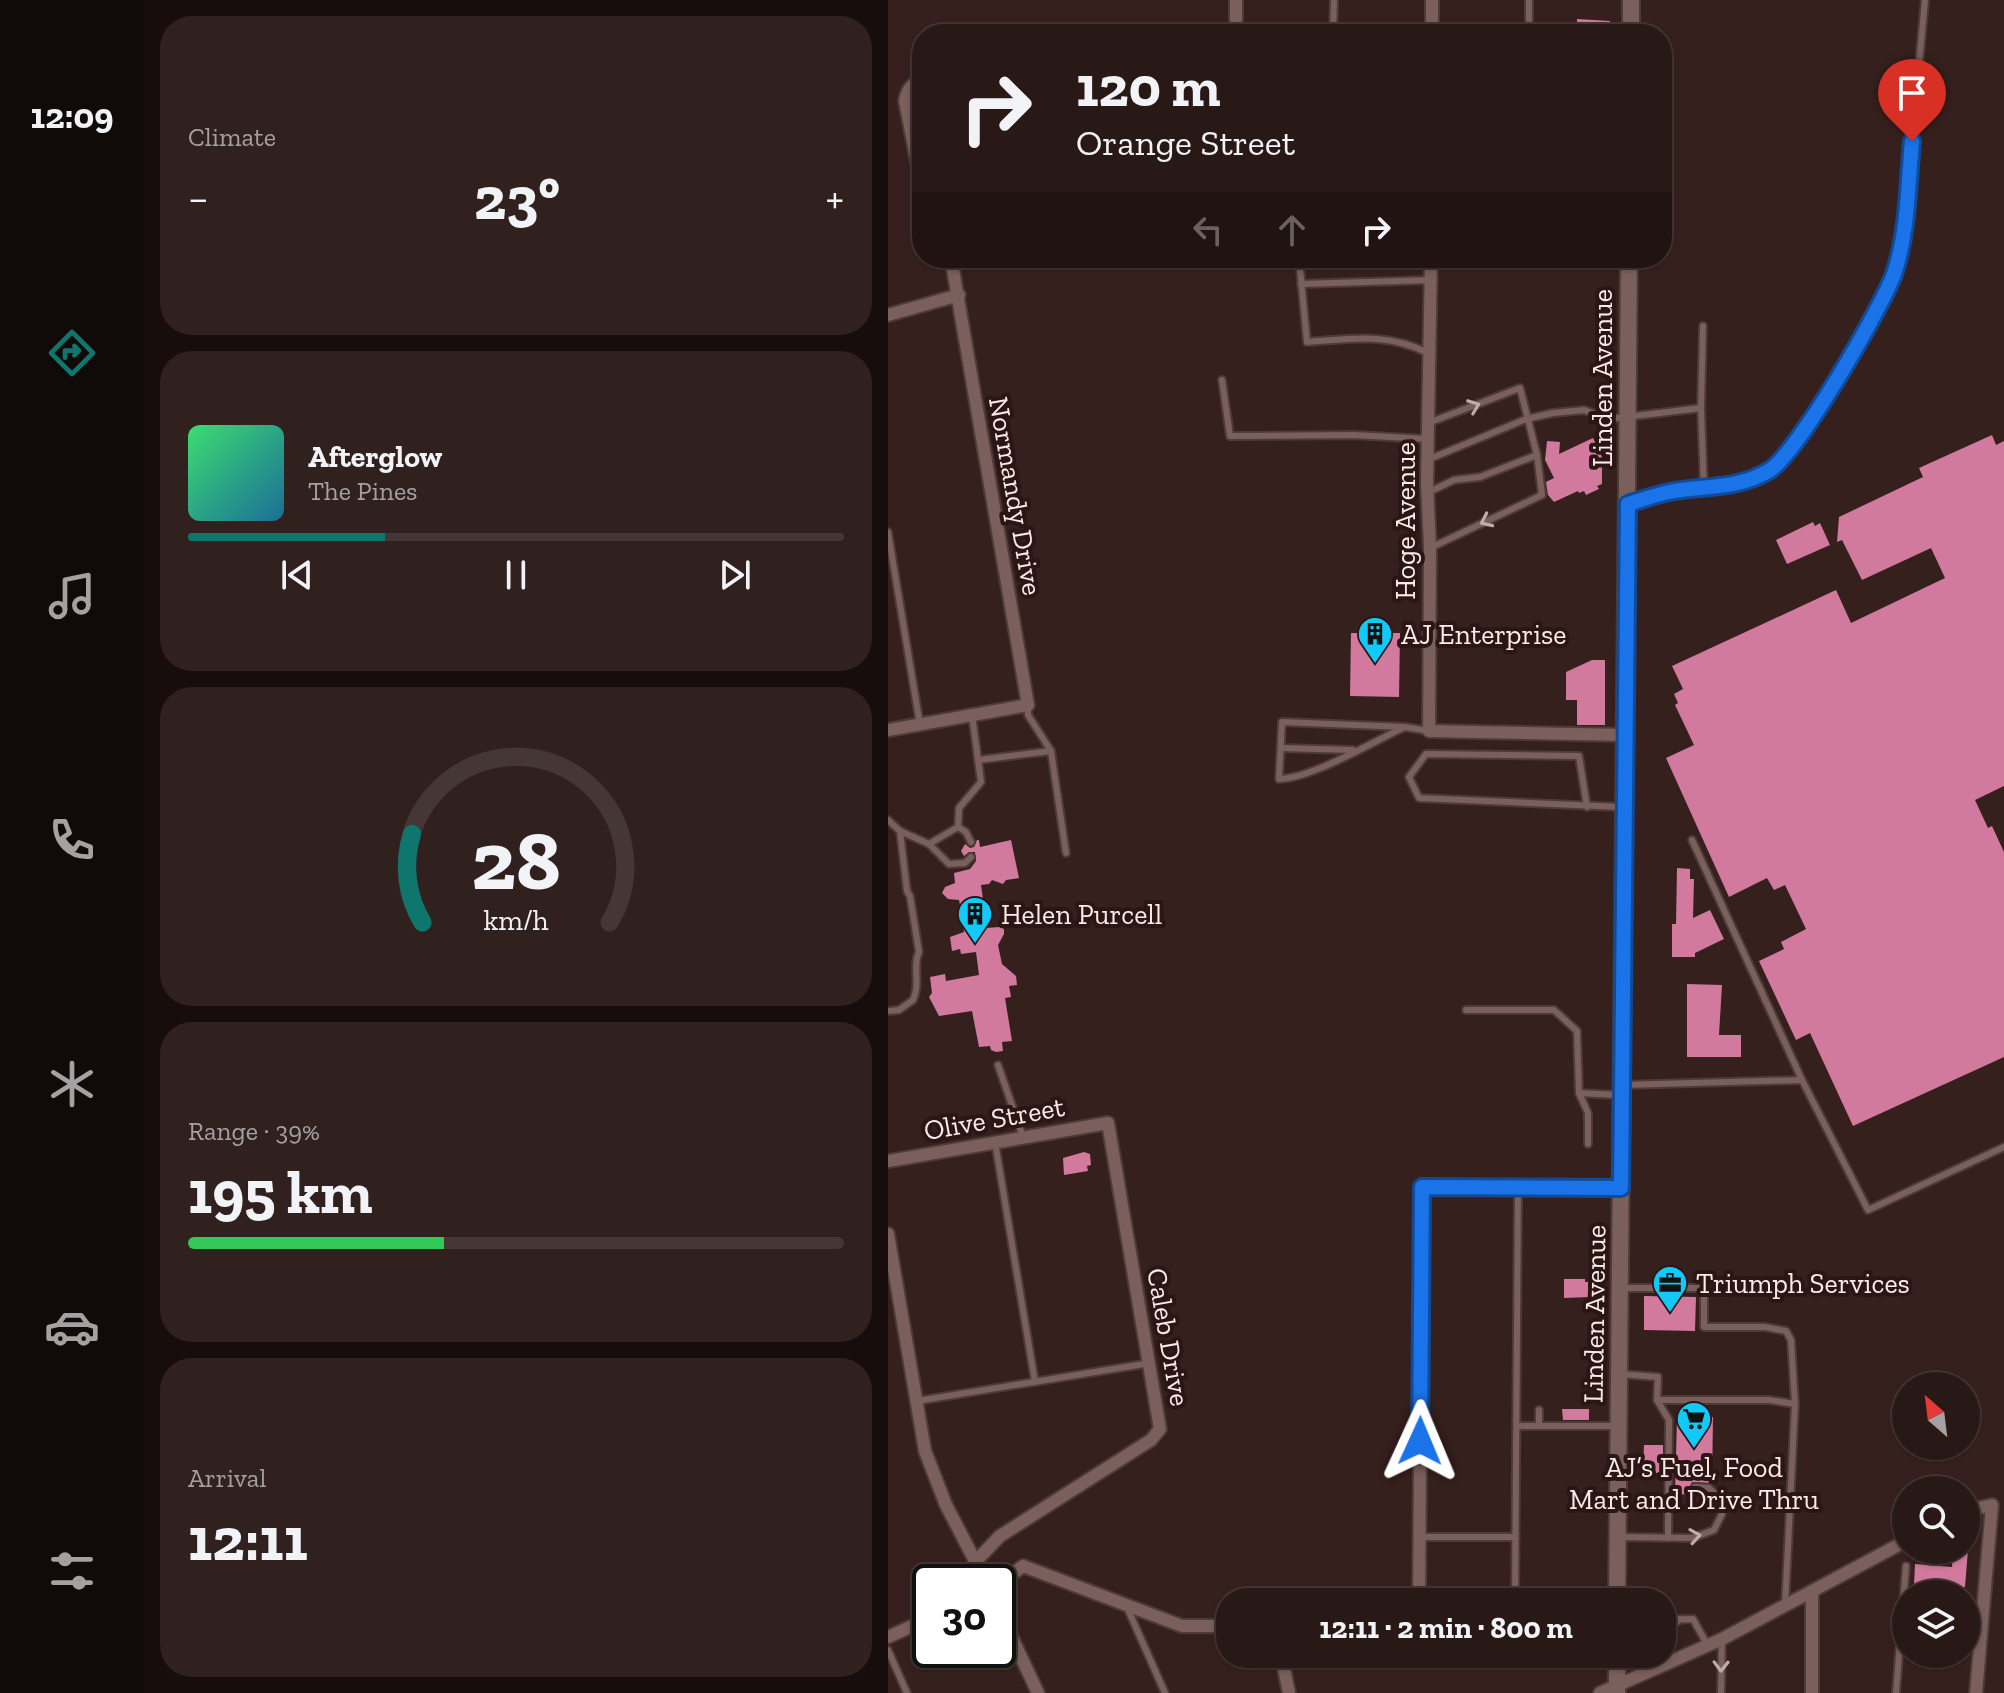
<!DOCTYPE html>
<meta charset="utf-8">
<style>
:root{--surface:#281816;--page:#30211f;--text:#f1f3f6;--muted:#a5a0a1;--line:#443735;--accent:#0f766e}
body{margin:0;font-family:"Zilla Slab",serif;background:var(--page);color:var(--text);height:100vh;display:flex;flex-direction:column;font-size:30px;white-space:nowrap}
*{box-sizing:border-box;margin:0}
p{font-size:26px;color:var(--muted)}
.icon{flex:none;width:44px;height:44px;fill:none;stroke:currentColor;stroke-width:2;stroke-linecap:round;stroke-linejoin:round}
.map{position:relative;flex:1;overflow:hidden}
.panel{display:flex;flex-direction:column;gap:16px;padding:16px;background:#160d0c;width:744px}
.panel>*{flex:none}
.hud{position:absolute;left:24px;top:24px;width:760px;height:244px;border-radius:32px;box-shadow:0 2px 6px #0004,0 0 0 2px var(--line);background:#281816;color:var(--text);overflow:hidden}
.needle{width:52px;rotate:332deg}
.fabs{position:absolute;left:1004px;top:1372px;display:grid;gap:16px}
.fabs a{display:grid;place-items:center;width:88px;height:88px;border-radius:50%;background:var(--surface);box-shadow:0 2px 6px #0004,0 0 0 2px var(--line);font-size:40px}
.speed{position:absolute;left:24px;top:1564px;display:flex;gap:16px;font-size:40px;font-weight:700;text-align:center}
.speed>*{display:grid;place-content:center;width:104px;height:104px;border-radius:50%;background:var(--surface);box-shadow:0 2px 6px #0004,0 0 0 2px var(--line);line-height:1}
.speed .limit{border:4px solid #111;border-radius:12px;background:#fff;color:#111}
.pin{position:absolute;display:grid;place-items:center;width:68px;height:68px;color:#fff;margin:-82px -34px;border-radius:50% 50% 50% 0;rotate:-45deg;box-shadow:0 0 8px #0007}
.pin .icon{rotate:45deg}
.me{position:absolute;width:88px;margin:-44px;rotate:1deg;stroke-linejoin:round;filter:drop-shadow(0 0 6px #0008)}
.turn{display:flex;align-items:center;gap:28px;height:168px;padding:0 32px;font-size:36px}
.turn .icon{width:104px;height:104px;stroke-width:2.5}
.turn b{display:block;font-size:56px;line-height:68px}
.lanes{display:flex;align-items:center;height:76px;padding:0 32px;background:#0003;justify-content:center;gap:40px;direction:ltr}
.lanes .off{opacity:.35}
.big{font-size:60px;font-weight:700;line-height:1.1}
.panel .widget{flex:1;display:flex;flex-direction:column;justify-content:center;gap:12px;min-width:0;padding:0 28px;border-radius:32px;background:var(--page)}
.panel .dial{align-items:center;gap:0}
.dial svg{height:208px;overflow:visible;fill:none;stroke:var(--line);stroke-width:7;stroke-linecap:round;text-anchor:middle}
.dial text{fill:var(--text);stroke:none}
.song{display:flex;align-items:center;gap:24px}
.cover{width:96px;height:96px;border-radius:12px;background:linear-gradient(135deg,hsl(140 70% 55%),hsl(200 70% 35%))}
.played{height:8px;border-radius:4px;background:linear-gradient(90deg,var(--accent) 30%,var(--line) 30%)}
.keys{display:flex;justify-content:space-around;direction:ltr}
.heat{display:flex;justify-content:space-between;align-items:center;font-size:44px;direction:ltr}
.charge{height:12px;border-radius:6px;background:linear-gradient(90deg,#34c759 39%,var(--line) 0)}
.trip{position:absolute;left:328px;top:1588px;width:460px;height:80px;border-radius:32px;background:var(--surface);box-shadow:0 2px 6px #0004,0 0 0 2px var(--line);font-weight:700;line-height:80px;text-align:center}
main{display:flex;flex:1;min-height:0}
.menu{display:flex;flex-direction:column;width:144px;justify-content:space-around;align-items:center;background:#100a09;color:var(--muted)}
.menu .icon{width:56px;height:56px}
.menu .active{color:var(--accent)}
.menu b{font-size:36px;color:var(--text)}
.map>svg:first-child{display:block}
</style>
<main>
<nav class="menu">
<b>12:09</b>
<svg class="icon active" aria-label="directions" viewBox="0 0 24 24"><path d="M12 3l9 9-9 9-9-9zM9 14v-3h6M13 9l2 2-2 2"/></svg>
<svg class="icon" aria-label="music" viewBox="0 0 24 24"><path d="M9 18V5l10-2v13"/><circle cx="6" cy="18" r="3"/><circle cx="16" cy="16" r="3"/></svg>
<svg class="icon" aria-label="phone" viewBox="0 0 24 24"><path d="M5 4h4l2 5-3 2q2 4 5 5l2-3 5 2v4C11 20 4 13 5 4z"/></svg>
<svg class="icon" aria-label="climate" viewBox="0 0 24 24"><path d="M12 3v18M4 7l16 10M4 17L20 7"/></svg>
<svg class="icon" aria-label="car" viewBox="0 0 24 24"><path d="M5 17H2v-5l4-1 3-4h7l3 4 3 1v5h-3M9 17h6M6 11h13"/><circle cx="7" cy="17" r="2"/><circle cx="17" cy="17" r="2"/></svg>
<svg class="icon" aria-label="filters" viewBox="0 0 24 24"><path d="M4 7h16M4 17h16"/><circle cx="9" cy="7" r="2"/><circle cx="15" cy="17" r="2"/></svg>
</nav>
<section class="panel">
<div class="widget"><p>Climate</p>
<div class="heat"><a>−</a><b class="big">23°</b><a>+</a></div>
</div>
<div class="widget">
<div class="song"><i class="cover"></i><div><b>Afterglow</b><p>The Pines</p></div></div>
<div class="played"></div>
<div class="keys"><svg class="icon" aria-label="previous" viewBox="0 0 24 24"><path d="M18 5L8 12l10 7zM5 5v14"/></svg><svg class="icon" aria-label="pause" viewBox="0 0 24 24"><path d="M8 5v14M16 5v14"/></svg><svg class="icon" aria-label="next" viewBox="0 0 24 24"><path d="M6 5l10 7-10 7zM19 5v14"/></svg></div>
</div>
<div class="widget dial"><svg viewBox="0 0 100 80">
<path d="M14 69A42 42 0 1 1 86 69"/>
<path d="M14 69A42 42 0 0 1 10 35" stroke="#0f766e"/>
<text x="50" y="56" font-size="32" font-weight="700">28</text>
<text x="50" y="72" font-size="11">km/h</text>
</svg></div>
<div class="widget"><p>Range · 39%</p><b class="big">195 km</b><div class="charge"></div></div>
<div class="widget"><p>Arrival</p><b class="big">12:11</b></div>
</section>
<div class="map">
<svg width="1116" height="1693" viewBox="0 0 1116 1693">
<rect width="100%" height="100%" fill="#36201d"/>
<!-- building -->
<g fill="#d17a9d">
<path d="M689,19l33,2v13h-33z"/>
<path d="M1104,435l4,10 8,-4v345l-29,14 13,28 4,-2 12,26v205l-151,69 -43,-93 -14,7 -37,-79 25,-12 -3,-7 25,-13 -21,-44 -11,5 -7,-12 -38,19 -63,-139 28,-13 -19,-40 3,-2 -4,-9 9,-5 -11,-23 164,-76 15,33 94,-45 -14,-30 -69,32 -20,-40 -5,2 2,-25 84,-40 -4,-9z"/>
<path d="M705,438l9,19v27l-5,2 2,3 -13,6 -2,-4 -5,2 -1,-2 -24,11 -6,-7 -2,-13 8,-4 -9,-18 2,-19 13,1 -1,12z"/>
<path d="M925,522l2,4 5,-3 10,22 -43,19 -11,-24z"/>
<path d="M463,633h49l-1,64 -49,-1z"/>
<path d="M704,660h13v65h-28v-25h-11v-28z"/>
<path d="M89,840h2l1,7 31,-7 8,38 -13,2 -3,4 -11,-4 -3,4 -8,1 6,43 12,-1 5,2v5l-6,11 4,19 14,12 1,9 -8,1 2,11 -6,1 7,43 -10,1 1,9 -7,1 -5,-2 -1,-4 -11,1 -7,-36 -33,5 -10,-19 3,-4 -2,-16 15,-3 1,7 33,-6 -3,-23 -15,2 -1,-5 -8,2 -2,-14 14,-5 -3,-22 -2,-10 -11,-1 -6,-6 3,-6 10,-4 -1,-10 16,-4 6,-8 -1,-9h-6l-5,4 -3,-5 4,-7 5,4 4,-1z"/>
<path d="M789,868l13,1v10h4l-1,39 17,-8 14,29 -29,14v4h-23v-33h4z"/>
<path d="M799,984l35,1 -3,50h22v22h-54z"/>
<path d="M196,1152l6,2 1,11 -4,1 1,5 -24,4 -1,-17z"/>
<path d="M676,1279h21v3h4v15l-25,1z"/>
<path d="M756,1296l52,1 -1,34 -51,-1z"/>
<path d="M674,1409h27v11h-26z"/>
<path d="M789,1417h36l-1,66 -20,-1 -3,7 6,6 -20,-1z"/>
<path d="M756,1445h19v28h-20z"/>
<path d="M1065,1550h15l-3,37 -51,-1 1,-22 37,3z"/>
</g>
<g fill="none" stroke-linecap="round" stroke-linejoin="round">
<defs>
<g id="service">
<path d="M445,34l1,-34"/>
<path d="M641,34v-34"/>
<path d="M411,258l8,84c44,-3 80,-10 121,11"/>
<path d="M413,284l131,-4"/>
<path d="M815,326l-2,82 3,82"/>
<path d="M334,380l8,56 124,-1 74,4"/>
<path d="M540,423l92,-35 17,67 5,40 -112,53"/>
<path d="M539,460l99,-41 27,-6 31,-3 25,9 92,-11"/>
<path d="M541,492l25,-12 26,-3 57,-22"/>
<path d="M740,504l43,-12 69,-8 31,-15 22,-22 76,-121 25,-52 10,-49 21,-225"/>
<path d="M0,532l32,193"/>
<path d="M140,705v10l23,36 15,102"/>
<path d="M517,727c-33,15 -92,51 -126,52l3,-57 123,5 24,4"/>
<path d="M393,748l72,2"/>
<path d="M90,760l73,-9"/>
<path d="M699,807l-8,-51 -153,-2 -17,23 10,21 202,9"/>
<path d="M0,820l12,11 29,13 29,-17 1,-19 22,-26 -9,-67"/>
<path d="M70,827l8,5 5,10"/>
<path d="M804,840l110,240 66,130 136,-63"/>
<path d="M41,844l20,20 16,-1 6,-6"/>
<path d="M578,1010h88l23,21 2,62 9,20v31"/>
<path d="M0,1011l11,-1 14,-10c8,-16 -1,-34 6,-48l-9,-56 -3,-5 -7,-60"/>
<path d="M110,1065l25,72"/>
<path d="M734,1085l180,-5"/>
<path d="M691,1093l39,2"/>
<path d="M107,1142l40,240"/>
<path d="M732,1288h84v39h61l21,4 5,9 4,64"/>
<path d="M732,1374l38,3 -1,23h112l26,4 -10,202"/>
<path d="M769,1400l12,20 -1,118"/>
<path d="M29,1401l233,-38"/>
<path d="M629,1426h100"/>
<path d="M651,1426v-16"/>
<path d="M531,1537h96"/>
<path d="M733,1537l71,1 22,-8 8,-16 -5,-18 -8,-8 -14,-1"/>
<path d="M627,1602l3,-414"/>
<path d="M238,1605l39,88"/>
<path d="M774,1620l31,-1 15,27"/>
<path d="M774,1627l10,-1 8,-7"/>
<path d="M0,1650l19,43"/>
<path d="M833,1693l1,-54"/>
<path d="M1008,1693l10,-127"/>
</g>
<g id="minor">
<path d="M348,34v-34"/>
<path d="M544,34v-34"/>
<path d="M34,80c-11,4 -15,10 -17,21l17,86"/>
<path d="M543,258l-4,225 3,65 -1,183 196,4"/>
<path d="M0,315l71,-20"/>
<path d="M0,730l140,-25 -77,-447"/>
<path d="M0,1161l220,-38 52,306 -9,11 -151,96 -25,26"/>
<path d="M0,1234l37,217 21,54 40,77"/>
<path d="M1078,1511l26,-6 -16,188"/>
<path d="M110,1585l25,-19 159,60h48"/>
<path d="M531,1602l3,-415 199,1"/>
<path d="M110,1608l40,85"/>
<path d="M0,1637l42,-19"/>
<path d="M393,1654l8,39"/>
<path d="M712,1693l122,-54 184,-98"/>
<path d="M924,1693v-100"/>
</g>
<g id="tertiary">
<path d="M743,34v-34"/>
<path d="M729,1602l12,-1344"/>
<path d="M729,1693v-39"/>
</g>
</defs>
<!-- service casing -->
<use href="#service" stroke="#4d3b38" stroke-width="10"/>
<!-- minor casing -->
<use href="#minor" stroke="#4d3b38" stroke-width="16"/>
<!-- tertiary casing -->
<use href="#tertiary" stroke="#4d3b38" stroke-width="20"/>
<!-- service -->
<use href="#service" stroke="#7a5f5c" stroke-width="6"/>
<!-- minor -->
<use href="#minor" stroke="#7a5f5c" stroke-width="12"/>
<!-- tertiary -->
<use href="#tertiary" stroke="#7a5f5c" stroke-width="16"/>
</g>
<!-- one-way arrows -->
<defs><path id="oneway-chevron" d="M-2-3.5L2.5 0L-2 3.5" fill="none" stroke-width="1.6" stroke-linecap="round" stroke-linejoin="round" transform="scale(2)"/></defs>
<g stroke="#c1aca9">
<use href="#oneway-chevron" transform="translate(586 406) rotate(-21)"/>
<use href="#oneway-chevron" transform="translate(598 521) rotate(155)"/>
<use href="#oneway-chevron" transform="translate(807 1536) rotate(-9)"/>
<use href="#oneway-chevron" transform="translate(833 1666) rotate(91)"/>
</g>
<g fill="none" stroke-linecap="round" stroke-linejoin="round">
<defs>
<path id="route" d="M532,1441l2,-254 199,1 7,-684c13,-4 27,-9 41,-12 35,-7 69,-2 101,-22 28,-18 111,-161 124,-196 14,-41 14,-90 18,-133"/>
</defs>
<!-- route casing -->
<use href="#route" stroke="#114b97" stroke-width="20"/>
<!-- route -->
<use href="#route" stroke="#1a73e8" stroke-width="14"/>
</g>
<!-- icons -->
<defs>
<symbol id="building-pin" viewBox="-11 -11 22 30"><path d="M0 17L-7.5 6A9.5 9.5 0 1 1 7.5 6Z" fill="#11cafa" stroke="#2b1614"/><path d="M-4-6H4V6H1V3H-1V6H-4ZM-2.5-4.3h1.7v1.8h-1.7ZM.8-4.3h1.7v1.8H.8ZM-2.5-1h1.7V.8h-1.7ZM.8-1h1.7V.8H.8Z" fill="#111"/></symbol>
<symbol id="office-pin" viewBox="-11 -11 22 30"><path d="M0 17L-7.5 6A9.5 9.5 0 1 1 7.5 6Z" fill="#11cafa" stroke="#2b1614"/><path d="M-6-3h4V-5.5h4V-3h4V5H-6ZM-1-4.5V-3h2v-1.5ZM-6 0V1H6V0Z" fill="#111"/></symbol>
<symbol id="supermarket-pin" viewBox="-11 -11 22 30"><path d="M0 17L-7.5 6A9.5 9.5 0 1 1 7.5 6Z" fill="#11cafa" stroke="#2b1614"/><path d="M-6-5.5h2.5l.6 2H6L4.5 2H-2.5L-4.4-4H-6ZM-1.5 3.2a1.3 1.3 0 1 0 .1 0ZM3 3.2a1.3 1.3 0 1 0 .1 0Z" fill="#111"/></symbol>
</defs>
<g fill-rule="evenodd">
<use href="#building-pin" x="467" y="614" width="40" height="54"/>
<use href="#building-pin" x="67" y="894" width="40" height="54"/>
<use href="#office-pin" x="762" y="1263" width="40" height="54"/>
<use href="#supermarket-pin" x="786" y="1399" width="40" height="54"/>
</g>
<g text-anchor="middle" stroke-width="8" stroke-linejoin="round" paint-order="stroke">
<!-- street labels -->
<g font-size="28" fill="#fbebe8" stroke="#2b1614">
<text transform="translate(714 378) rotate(-90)" y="10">Linden Avenue</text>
<text transform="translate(128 496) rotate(80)" y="10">Normandy Drive</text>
<text transform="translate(517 521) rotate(-90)" y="10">Hoge Avenue</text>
<text transform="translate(106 1118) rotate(-10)" y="10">Olive Street</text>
<text transform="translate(706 1314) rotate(-89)" y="10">Linden Avenue</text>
<text transform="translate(281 1337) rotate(80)" y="10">Caleb Drive</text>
</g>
<!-- poi labels -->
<g font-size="28" fill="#fbebe8" stroke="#2b1614" text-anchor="start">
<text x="513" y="644">AJ Enterprise</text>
<text x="113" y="924">Helen Purcell</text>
<text x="808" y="1293">Triumph Services</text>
<text x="806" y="1477" text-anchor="middle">AJ’s Fuel, Food<tspan x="806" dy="32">Mart and Drive Thru</tspan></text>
</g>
</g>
</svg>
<div class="fabs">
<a><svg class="needle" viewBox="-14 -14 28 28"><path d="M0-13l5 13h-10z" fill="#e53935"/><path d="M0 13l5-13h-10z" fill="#a5a0a1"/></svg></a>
<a><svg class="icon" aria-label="search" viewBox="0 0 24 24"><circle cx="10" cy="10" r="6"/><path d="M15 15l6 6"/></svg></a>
<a><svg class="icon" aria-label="layers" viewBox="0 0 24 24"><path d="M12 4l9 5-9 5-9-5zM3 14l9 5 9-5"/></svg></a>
</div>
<div class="speed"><div class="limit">30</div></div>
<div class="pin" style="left:1024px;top:141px;background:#d93025"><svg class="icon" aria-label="arrive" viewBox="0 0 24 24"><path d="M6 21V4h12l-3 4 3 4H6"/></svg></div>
<svg class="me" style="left:532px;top:1441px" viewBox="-20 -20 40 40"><path d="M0-17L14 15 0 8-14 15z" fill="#1a73e8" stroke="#fff" stroke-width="4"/></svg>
<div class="trip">12:11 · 2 min · 800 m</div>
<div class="hud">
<div class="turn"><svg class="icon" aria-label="right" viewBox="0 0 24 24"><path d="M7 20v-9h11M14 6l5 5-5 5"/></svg><div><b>120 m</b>Orange Street</div></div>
<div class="lanes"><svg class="icon off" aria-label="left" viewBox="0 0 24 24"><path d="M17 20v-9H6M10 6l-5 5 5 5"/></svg><svg class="icon off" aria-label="ahead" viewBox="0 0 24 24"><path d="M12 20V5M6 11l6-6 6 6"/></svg><svg class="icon" aria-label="right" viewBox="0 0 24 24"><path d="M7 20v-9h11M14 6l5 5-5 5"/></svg></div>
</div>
</div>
</main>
